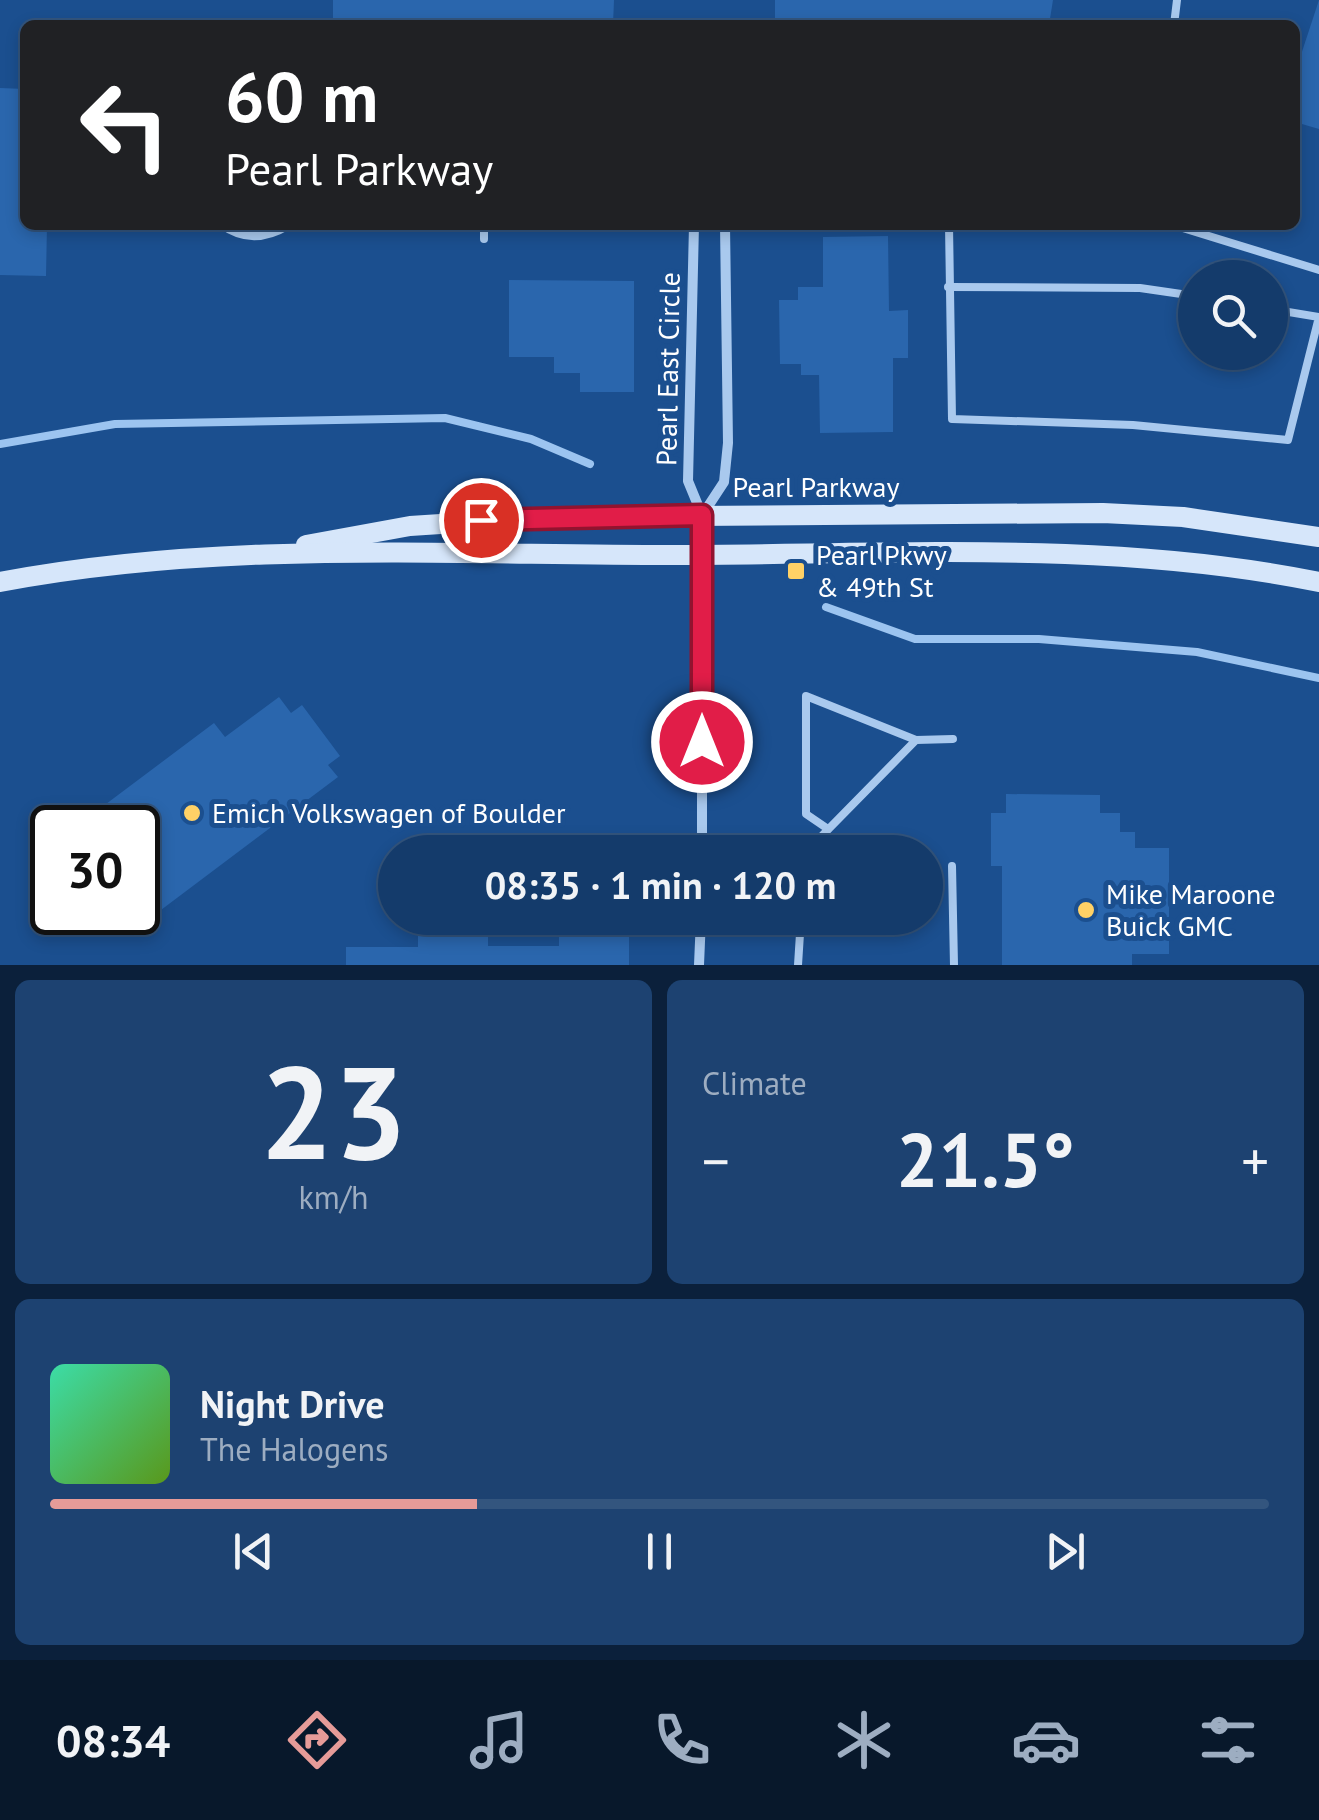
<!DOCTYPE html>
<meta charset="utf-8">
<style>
:root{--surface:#143b6b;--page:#1d4271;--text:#f1f3f6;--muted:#9dadc1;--line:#33557e;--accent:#e69b98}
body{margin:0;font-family:"PT Sans",sans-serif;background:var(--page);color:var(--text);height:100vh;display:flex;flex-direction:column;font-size:38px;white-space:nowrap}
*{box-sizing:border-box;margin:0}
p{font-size:32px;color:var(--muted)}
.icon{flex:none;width:55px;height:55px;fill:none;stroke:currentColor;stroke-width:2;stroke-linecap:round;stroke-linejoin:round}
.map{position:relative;height:965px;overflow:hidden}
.drawer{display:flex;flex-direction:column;gap:15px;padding:15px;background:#0b203b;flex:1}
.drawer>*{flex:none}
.banner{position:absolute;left:20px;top:20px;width:1280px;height:210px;border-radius:15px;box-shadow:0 5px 15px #0003,0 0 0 2px var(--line);background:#202124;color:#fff;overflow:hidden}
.controls{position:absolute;left:1178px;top:260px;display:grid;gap:20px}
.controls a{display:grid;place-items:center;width:110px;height:110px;border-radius:50%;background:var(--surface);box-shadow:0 5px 15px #0003,0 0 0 2px var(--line);font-size:50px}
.speed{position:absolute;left:30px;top:805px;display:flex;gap:20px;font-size:50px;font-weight:700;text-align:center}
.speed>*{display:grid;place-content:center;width:130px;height:130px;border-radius:50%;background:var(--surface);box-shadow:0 5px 15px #0003,0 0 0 2px var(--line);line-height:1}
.speed .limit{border:5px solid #111;border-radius:15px;background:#fff;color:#111}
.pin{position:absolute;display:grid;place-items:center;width:85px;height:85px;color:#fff;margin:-42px;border:5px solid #fff;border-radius:50%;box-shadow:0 2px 10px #0007}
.me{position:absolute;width:110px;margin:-55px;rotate:0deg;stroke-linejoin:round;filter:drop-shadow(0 0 8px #0008)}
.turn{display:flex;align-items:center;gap:35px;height:210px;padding:0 40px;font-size:45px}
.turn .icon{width:130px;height:130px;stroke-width:2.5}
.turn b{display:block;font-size:70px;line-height:85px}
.big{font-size:75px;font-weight:700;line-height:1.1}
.drawer .card{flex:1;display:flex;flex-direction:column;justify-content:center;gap:15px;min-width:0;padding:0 35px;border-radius:15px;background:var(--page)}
.drawer .dial{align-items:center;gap:0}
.dial b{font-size:130px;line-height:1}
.song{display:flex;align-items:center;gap:30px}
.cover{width:120px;height:120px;border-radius:15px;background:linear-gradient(135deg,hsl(160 70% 55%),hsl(90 70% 35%))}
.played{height:10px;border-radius:5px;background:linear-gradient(90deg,var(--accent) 35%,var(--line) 35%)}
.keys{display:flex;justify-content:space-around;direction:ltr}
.heat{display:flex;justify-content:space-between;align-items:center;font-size:55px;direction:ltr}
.drawer .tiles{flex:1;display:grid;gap:15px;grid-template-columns:1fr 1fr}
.card:last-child{grid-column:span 2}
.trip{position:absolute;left:378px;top:835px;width:565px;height:100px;border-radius:50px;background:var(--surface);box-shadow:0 5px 15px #0003,0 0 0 2px var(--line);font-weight:700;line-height:100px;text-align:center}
.dock{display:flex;height:160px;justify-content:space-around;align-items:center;background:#08182b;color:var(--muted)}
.dock .icon{width:70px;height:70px}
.dock .selected{color:var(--accent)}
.dock b{font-size:45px;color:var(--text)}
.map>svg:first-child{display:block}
</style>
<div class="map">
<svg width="1319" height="965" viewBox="0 0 1319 965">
<rect width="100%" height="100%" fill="#1b4f8f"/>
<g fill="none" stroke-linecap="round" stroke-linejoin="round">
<!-- stream -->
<g stroke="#9cc4f0" stroke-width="8">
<path d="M0,444l115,-20 330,-6 86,21 59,25"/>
<path d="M826,607l89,32h124l158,13 122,26"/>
</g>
</g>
<!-- building -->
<g fill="#2a66ad">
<path d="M333,0h281l-1,25h-280z"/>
<path d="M775,0h278l-4,25h-274z"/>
<path d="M1319,0v129l-24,-7v-49z"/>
<path d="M0,88l25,1v136h22l-1,51 -46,-1z"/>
<path d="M888,236l1,75 19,-1v48h-15v74l-73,1 -1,-58h-18v-11h-21l-1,-64h19v-13h25v-50z"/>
<path d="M509,280l125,1v111h-54v-19h-26v-16h-45z"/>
<path d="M279,697l12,16 11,-8 38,51 -12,9 10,12 -189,142 -11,-15v-76l-60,-3 136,-102 11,14z"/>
<path d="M1006,794l94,1v18h20v19h15v16h34v106h-37v11h-130v-99h-11v-53h15z"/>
<path d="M418,918h70v28h71v-28h70v47h-283v-18h72z"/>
</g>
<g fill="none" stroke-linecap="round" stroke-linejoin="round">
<!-- service -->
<g stroke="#a9c9ee" stroke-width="8">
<path d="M1174,25l3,-25"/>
<path d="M222,225c22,16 44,14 67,0"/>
<path d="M484,225v14"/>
<path d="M949,225l3,194 181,6 155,15 31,-123 -49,-8"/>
<path d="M1173,225l146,45"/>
<path d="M948,287l192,1 55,8"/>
<path d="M828,829l-22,-15v-118l110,44"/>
<path d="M806,852l110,-112 37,-1"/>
<path d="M952,866l2,99"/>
<path d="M798,965l3,-47"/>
</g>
<!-- minor -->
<g stroke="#a9c9ee" stroke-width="10">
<path d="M694,225l-6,256 14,34v337"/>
<path d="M703,514l21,-32 4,-39 -3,-218"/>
<path d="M699,965l2,-47"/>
</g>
<!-- secondary -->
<g stroke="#d6e6fa" stroke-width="20">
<path d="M306,545l104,-19 138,-9 555,-4 80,4 136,20"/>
<path d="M0,582c221,-42 448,-27 671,-27 215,0 436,-16 648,27"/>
</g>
</g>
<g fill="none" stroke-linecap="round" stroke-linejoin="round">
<defs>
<path id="route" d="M481,520l221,-5v227"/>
</defs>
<!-- route casing -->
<use href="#route" stroke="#92132f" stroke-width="25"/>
<!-- route -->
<use href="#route" stroke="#e11d48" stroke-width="18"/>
</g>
<!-- markers -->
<g fill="#ffd166" stroke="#1b4f8f" stroke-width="4">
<rect x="786" y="561" width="20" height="20" rx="5"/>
<circle cx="192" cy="813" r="10"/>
<circle cx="1086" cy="910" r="10"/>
</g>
<g text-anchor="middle" stroke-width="10" stroke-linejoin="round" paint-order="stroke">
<!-- street labels -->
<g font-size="28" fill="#fff" stroke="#1b4f8f">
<text transform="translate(668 369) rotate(-89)" y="10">Pearl East Circle</text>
<text x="816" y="497">Pearl Parkway</text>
</g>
<!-- poi labels -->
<g font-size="28" fill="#fff" stroke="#1b4f8f" text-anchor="start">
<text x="816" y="565">Pearl Pkwy<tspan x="816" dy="32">&amp; 49th St</tspan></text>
<text x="212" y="823">Emich Volkswagen of Boulder</text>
<text x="1106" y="904">Mike Maroone<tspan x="1106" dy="32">Buick GMC</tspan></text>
</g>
</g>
</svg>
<div class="controls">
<a><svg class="icon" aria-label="search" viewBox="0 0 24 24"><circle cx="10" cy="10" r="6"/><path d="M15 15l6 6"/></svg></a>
</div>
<div class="speed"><div class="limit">30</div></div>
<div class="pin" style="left:481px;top:520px;background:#d93025"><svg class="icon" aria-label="arrive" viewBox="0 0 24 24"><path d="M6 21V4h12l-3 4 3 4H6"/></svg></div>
<svg class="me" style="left:702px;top:742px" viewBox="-20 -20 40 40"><circle r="17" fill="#e11d48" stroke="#fff" stroke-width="3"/><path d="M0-11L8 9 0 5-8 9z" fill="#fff"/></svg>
<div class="trip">08:35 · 1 min · 120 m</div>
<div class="banner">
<div class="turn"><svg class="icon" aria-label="left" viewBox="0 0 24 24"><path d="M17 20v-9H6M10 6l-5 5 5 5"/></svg><div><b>60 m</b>Pearl Parkway</div></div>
</div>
</div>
<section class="drawer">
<div class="tiles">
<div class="card dial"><b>23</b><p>km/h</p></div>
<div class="card"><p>Climate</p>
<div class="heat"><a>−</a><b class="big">21.5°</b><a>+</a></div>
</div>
<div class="card">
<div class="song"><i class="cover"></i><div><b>Night Drive</b><p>The Halogens</p></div></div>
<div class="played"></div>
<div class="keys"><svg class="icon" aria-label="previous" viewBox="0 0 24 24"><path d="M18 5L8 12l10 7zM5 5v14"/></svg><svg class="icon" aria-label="pause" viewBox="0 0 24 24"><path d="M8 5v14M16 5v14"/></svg><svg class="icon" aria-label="next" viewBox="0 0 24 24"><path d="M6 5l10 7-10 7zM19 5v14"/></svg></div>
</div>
</div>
</section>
<nav class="dock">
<b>08:34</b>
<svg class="icon selected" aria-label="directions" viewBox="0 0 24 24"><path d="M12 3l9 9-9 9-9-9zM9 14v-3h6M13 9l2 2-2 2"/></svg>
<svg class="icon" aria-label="music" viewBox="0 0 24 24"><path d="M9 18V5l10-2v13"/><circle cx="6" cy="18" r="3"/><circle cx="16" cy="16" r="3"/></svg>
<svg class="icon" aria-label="phone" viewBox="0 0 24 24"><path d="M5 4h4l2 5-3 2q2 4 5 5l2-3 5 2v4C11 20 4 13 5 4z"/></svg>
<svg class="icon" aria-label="climate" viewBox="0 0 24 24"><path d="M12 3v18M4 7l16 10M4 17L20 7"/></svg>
<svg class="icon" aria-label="car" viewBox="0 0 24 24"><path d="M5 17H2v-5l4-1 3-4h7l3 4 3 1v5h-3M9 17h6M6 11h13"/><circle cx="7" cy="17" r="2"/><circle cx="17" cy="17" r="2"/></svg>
<svg class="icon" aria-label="filters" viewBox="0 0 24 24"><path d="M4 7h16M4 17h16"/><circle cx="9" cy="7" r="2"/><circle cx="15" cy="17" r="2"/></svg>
</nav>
